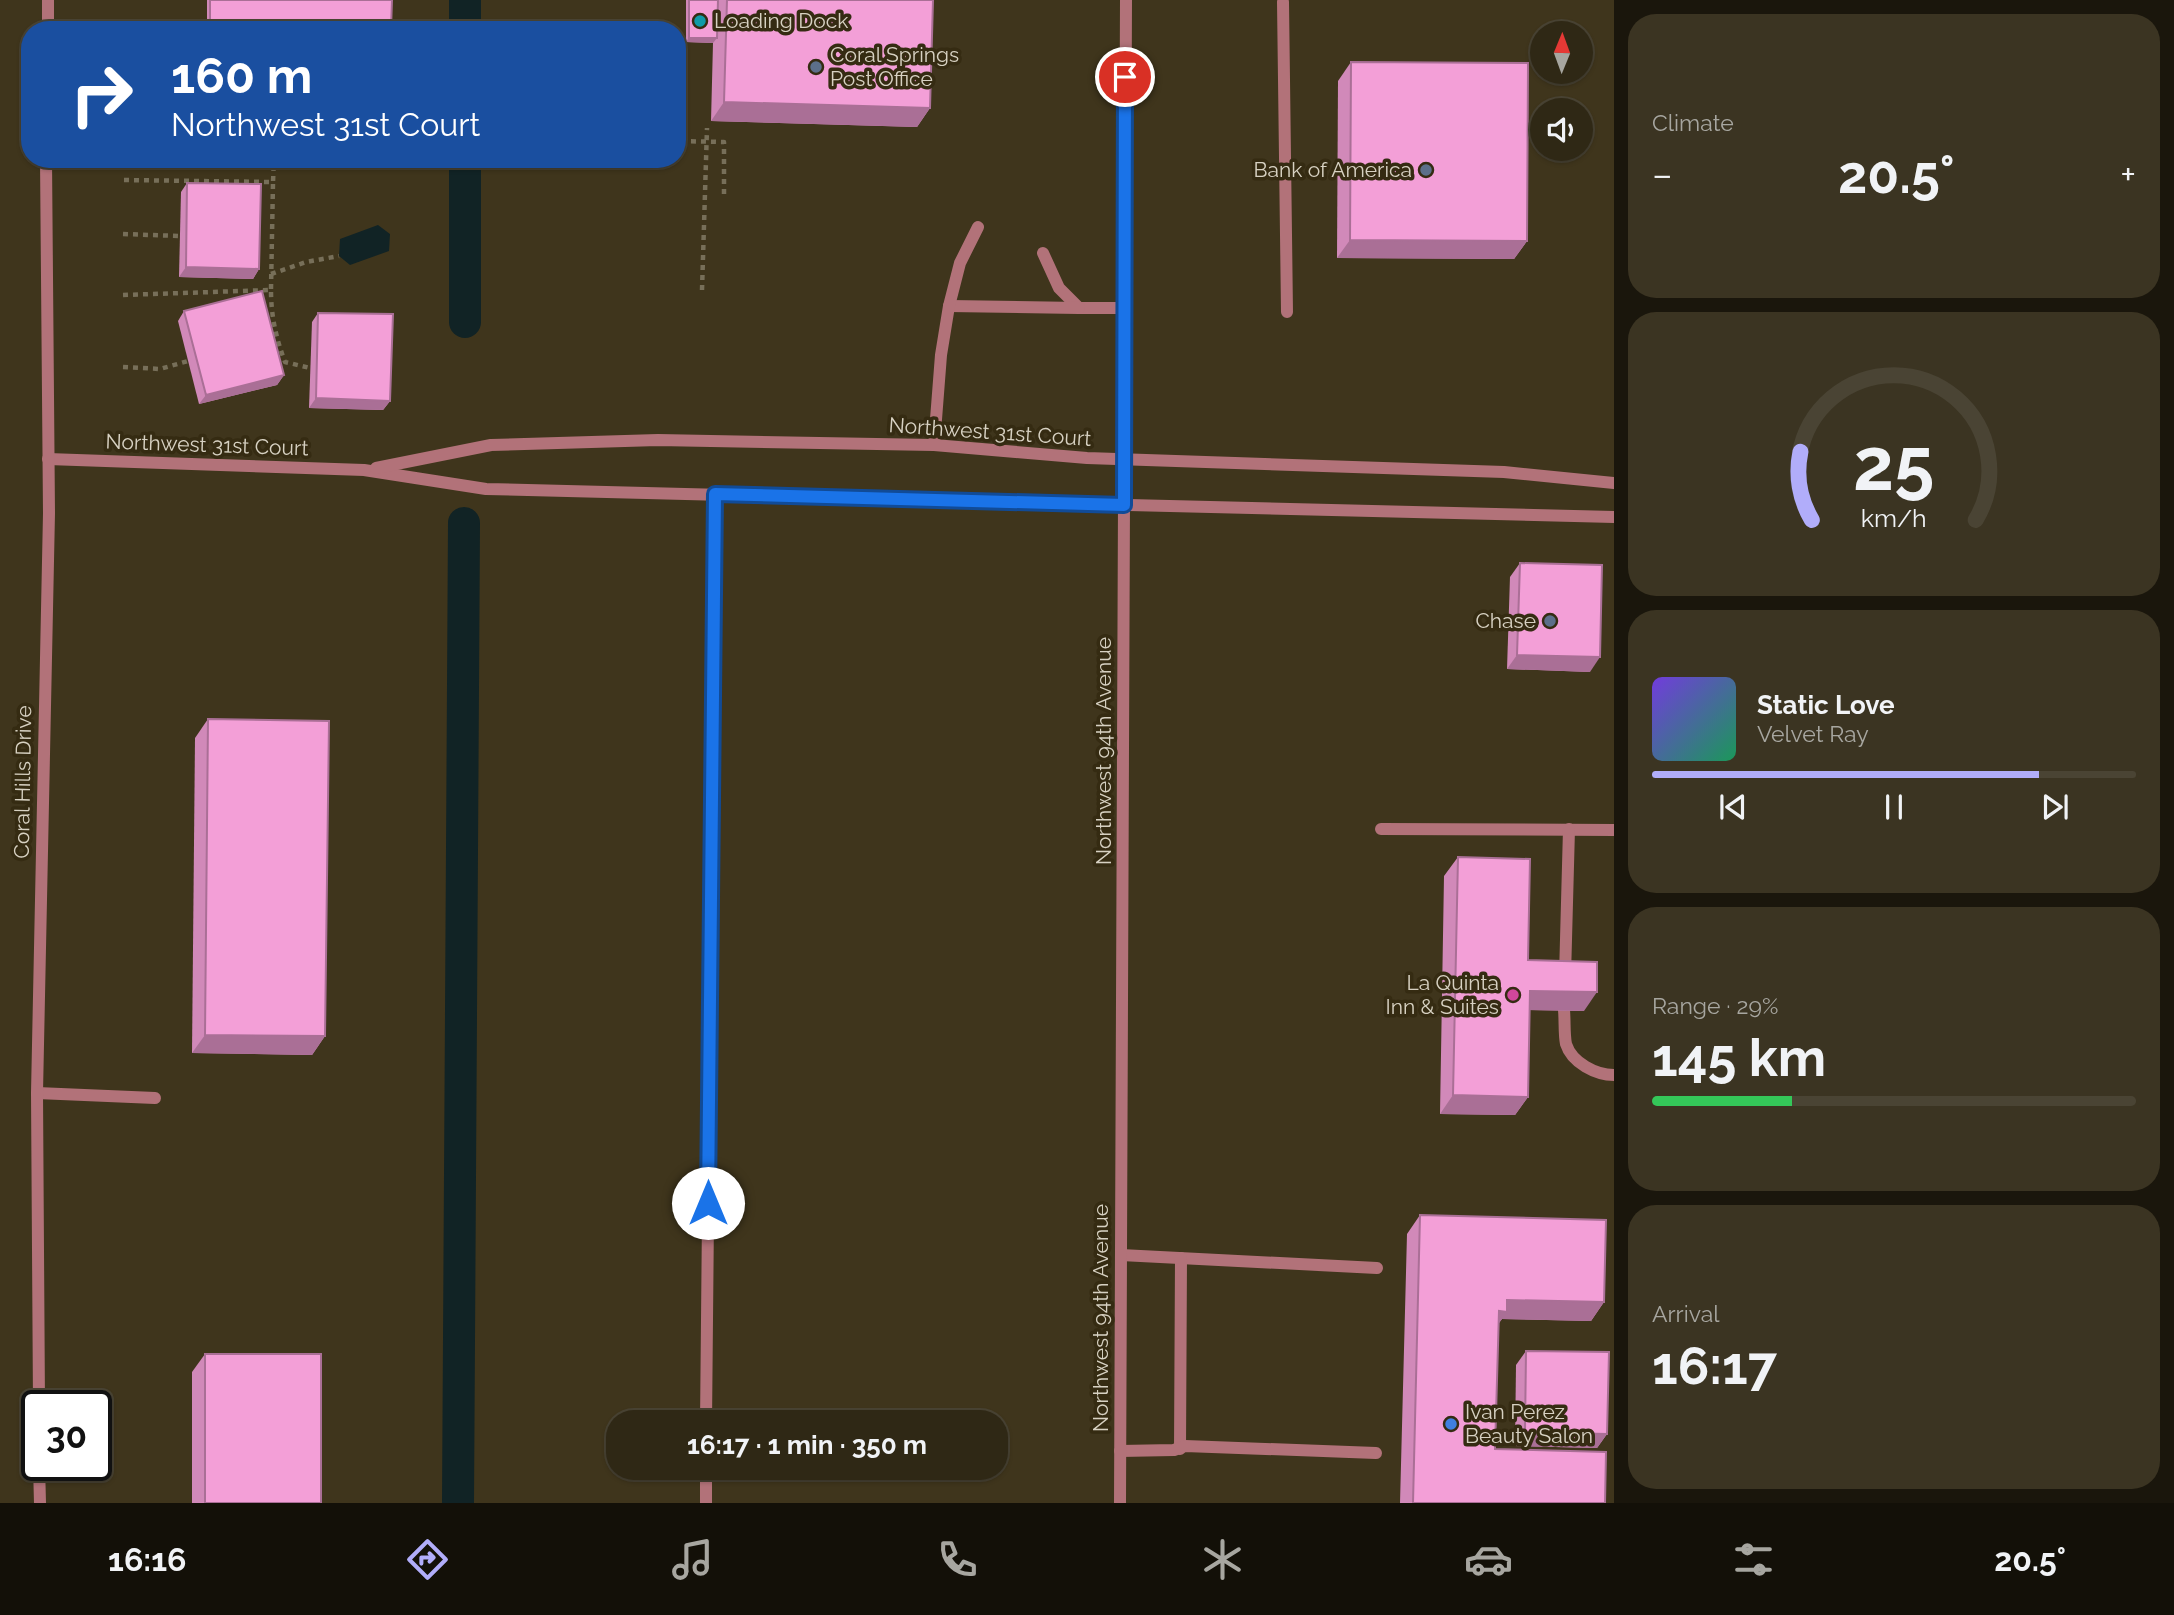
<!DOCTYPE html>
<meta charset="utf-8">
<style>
:root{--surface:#2f2815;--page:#3b3422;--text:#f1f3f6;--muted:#a7a6a0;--line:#4a4434;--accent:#b1adfa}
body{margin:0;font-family:Raleway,sans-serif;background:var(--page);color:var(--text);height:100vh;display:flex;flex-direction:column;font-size:26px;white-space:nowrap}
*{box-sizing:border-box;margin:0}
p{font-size:23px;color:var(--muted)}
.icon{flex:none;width:38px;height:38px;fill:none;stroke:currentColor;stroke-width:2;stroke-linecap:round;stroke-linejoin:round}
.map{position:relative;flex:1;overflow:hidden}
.details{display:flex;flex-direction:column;gap:14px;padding:14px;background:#1a160c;width:560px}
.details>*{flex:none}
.banner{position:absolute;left:21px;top:21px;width:665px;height:147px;border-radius:28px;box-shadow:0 2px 5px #0004,0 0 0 2px var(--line);background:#1a4fa0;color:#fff;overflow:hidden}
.needle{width:46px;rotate:1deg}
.controls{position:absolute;left:1530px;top:21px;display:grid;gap:14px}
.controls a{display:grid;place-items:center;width:63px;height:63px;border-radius:50%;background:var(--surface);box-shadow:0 2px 5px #0004,0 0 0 2px var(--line);font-size:35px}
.speed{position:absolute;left:21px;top:1390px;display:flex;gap:14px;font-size:35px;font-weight:700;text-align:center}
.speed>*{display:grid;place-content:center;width:91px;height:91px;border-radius:50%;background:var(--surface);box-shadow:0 2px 5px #0004,0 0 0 2px var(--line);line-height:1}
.speed .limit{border:4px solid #111;border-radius:10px;background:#fff;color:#111}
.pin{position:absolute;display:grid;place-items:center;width:60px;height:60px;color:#fff;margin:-30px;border:4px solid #fff;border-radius:50%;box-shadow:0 2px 7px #0007}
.me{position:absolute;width:77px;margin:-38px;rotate:0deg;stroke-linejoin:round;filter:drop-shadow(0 0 5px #0008)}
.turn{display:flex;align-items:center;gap:24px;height:147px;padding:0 35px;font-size:32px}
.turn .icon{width:91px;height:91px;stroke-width:2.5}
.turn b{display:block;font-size:49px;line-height:60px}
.big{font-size:52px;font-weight:700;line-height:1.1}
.details .card{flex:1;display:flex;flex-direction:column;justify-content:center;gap:10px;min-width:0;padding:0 24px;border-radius:28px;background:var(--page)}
.details .dial{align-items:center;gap:0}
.dial svg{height:182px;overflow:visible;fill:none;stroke:var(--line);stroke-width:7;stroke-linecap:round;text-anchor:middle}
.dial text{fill:var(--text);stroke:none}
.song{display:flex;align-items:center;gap:21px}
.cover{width:84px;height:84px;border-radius:10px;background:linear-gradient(135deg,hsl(260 70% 55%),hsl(150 70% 35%))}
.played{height:7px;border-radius:4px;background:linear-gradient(90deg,var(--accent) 80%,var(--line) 80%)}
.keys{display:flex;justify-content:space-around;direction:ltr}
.heat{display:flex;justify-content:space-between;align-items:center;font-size:38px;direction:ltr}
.charge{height:10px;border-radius:5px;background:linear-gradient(90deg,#34c759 29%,var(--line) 0)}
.trip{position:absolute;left:606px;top:1410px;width:402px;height:70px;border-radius:28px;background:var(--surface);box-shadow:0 2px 5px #0004,0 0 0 2px var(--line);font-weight:700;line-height:70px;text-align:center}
.tabs{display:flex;height:112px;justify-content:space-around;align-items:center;background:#131008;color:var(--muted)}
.tabs .icon{width:49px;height:49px}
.tabs .active{color:var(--accent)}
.tabs b{font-size:32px;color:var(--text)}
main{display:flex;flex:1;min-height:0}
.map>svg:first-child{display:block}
</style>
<main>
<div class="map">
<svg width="1614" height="1503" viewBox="0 0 1614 1503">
<rect width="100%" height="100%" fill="#3f351c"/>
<!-- water -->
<path fill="#112325" d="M378,225l12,9 -1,17 -39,14 -11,-9 1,-17z"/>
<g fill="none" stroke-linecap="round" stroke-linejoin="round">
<!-- canal -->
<g stroke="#112325" stroke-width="32">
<path d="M465,0v30"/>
<path d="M465,159v163"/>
<path d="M458,1503l6,-980"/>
</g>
<!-- path -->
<g stroke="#776f59" stroke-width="4.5" stroke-dasharray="5 5" stroke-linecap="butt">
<path d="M678,159l1,-18 45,1v56"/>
<path d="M124,180l149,2 1,-23"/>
<path d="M123,234l57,2"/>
<path d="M271,274l35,-12 33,-6"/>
<path d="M271,289l2,-107"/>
<path d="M702,290l5,-162"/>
<path d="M123,295l148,-5c0,26 5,48 14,72l25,6"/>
<path d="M123,367l37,2 28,-8"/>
</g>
<!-- minor -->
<g stroke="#b27279" stroke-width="12">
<path d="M1283,2l4,310"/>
<path d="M48,30v-30"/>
<path d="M1043,253l16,35 20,20h46"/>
<path d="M949,306l130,2"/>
<path d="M934,445l7,-90 8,-49 11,-43 18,-36"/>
<path d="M48,459l316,11 122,19 1128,28"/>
<path d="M376,468l115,-23 167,-5 276,5 153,13 417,14 110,11"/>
<path d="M1381,829l233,1"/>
<path d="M1565,976l4,-147"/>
<path d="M1564,1010c1,11 0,24 2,34 6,19 30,31 48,31"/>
<path d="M37,1093l118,5"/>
<path d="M1121,1255l256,13"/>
<path d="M39,1405l-2,-312 12,-580 -3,-354"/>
<path d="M706,1423l9,-929"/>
<path d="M1180,1449l1,-191"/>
<path d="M1120,1451l54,-1 11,-4 191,7"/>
<path d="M39,1465l1,38"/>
<path d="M706,1503v-35"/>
<path d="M1120,1503l6,-1503"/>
</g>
</g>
<!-- wall -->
<g fill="#d189b9">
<path d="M207,0h185l-185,28z"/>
<path d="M686,0h247l-3,108 -13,19 -206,-6 2,-78 -27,-1z"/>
<path d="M1351,62l176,179 -13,18 -177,-1 1,-177z"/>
<path d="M187,183l72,86 -6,10 -74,-2 2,-85z"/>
<path d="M184,311l100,64 -7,10 -78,19 -21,-83z"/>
<path d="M318,313l72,88 -7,9 -74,-2 3,-86z"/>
<path d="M1520,563l70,109 -83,-3 3,-92z"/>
<path d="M208,719l117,317 -13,19 -120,-2 3,-315z"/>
<path d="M1458,857l70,103 56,51 -54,-1 -2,87 -13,18 -75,-1 4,-238z"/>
<path d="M1420,1215l184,87 -13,19 -89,-2 -4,5 -3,125 110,54h-205l7,-269z"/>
<path d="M1526,1351l81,83 -10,14 -82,-2 1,-81z"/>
<path d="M205,1354l116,149h-129v-131z"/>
</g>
<!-- shaded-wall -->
<g fill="#aa6f96">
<path d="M210,23l181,6 -1,1h-120l-63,-2z"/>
<path d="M689,38h28l-4,5 -27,-1z"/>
<path d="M724,102l206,6 -13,19 -206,-6z"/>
<path d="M216,159h38l1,1 -6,9z"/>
<path d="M1350,240l177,1 -13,18 -177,-1z"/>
<path d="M186,267l73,2 -6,10 -74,-2z"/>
<path d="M284,375l-7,10 -78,19 7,-9z"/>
<path d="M316,398l74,3 -7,9 -74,-2z"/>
<path d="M1517,655l83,2 -10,15 -83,-3z"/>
<path d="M1530,991l67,1 -13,19 -67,-1z"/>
<path d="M205,1035l120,1 -13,19 -120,-2z"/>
<path d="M1453,1095l75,2 -13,18 -75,-1z"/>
<path d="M1507,1300l97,2 -13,19 -89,-2 -8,11h-8z"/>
<path d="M1525,1432l82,2 -10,14 -82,-2z"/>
</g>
<!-- building -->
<g fill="#f39fd7" stroke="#aa6f96" stroke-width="2">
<path d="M210,0h182l-1,29 -181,-6z"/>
<path d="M689,0h29l-1,38h-28z"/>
<path d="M727,0h206l-3,108 -206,-6z"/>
<path d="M1351,62l177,1 -1,178 -177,-1z"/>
<path d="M187,183l74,1 -2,85 -73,-2z"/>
<path d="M262,291l22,84 -78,20 -22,-84z"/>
<path d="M318,313l75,1 -3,87 -74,-3z"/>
<path d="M1520,563l82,2 -2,92 -83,-2z"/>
<path d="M208,719l121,2 -4,315 -120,-1z"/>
<path d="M1458,857l72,2 -2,101 69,2v30l-67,-1 -2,106 -75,-2z"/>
<path d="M1420,1215l186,5 -2,82 -97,-2v12l-8,-1 -4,138 111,3 -1,51h-192z"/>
<path d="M1526,1351l83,1 -2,82 -82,-2z"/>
<rect x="205" y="1354" width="116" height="149"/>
</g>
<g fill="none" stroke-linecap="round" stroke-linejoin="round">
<defs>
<path id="route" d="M708,1203l7,-709 409,11 1,-428"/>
</defs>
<!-- route casing -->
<use href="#route" stroke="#114b97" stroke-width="18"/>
<!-- route -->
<use href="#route" stroke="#1a73e8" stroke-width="12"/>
</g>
<!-- markers -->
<circle fill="#0f9aa8" stroke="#352b12" stroke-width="2.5" cx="700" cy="21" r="7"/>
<g fill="#5c6f8a" stroke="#352b12" stroke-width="2.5">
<circle cx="816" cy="67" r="7"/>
<circle cx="1426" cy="170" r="7"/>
<circle cx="1550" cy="621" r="7"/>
</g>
<circle fill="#d1479c" stroke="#352b12" stroke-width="2.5" cx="1513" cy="995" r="7"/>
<circle fill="#3f7fe0" stroke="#352b12" stroke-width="2.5" cx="1451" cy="1424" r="7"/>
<g text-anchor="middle" stroke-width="7" stroke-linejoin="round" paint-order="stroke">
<!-- poi labels -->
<g font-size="21" fill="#d7d1c2" stroke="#352b12" text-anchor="start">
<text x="714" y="28">Loading Dock</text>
<text x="830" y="62">Coral Springs<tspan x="830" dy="24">Post Office</tspan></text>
<text x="1412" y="177" text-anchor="end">Bank of America</text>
<text x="1536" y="628" text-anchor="end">Chase</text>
<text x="1499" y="990" text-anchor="end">La Quinta<tspan x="1499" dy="24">Inn &amp; Suites</tspan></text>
<text x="1465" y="1419">Ivan Perez<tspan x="1465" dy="24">Beauty Salon</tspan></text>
</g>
<!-- street labels -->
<g font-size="21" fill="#d7d1c2" stroke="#352b12">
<text transform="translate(990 432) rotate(4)" y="7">Northwest 31st Court</text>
<text transform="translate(207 445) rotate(2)" y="7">Northwest 31st Court</text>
<text transform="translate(1104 751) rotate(-90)" y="7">Northwest 94th Avenue</text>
<text transform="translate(23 782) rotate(-89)" y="7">Coral Hills Drive</text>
<text transform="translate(1101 1318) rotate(-90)" y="7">Northwest 94th Avenue</text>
</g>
</g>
</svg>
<div class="controls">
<a><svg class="needle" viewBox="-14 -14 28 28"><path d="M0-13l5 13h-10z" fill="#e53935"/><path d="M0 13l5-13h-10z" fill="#a7a6a0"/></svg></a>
<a><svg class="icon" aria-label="sound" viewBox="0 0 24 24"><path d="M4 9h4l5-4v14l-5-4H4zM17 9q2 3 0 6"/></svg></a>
</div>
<div class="speed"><div class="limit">30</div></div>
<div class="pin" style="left:1125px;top:77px;background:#d93025"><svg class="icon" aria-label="arrive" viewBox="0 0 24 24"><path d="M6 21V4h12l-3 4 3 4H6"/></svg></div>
<svg class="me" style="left:708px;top:1203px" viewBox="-20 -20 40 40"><circle r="19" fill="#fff"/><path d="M0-13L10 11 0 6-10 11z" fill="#1a73e8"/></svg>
<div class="trip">16:17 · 1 min · 350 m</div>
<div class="banner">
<div class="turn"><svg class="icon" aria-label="right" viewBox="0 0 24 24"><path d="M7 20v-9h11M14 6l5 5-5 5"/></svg><div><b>160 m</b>Northwest 31st Court</div></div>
</div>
</div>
<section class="details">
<div class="card"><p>Climate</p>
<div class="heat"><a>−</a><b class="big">20.5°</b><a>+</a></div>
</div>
<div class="card dial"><svg viewBox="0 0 100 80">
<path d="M14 69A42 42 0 1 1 86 69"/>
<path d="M14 69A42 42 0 0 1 9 39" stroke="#b1adfa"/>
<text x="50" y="56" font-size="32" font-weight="700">25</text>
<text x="50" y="72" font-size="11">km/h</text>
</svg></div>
<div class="card">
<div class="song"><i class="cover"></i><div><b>Static Love</b><p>Velvet Ray</p></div></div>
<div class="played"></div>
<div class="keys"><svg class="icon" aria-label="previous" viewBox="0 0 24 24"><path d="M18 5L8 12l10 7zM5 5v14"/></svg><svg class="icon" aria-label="pause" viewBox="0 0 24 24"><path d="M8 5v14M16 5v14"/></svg><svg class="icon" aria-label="next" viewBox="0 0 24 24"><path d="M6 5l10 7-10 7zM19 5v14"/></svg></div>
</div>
<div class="card"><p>Range · 29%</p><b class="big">145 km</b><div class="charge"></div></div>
<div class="card"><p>Arrival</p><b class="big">16:17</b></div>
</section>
</main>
<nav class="tabs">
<b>16:16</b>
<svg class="icon active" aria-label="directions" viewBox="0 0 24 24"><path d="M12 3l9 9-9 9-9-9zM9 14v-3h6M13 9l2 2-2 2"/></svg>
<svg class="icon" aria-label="music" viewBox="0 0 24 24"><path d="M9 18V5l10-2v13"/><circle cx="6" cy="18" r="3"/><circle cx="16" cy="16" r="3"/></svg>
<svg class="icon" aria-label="phone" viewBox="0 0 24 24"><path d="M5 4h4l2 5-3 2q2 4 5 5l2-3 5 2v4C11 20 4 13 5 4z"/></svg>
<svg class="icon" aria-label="climate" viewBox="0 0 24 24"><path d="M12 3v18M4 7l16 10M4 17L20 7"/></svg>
<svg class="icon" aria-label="car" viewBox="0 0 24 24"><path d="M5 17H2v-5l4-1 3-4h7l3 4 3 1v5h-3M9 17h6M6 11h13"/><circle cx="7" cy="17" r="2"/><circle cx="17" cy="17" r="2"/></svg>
<svg class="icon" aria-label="filters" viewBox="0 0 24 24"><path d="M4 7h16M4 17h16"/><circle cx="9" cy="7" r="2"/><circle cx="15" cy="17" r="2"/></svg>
<b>20.5°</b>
</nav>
